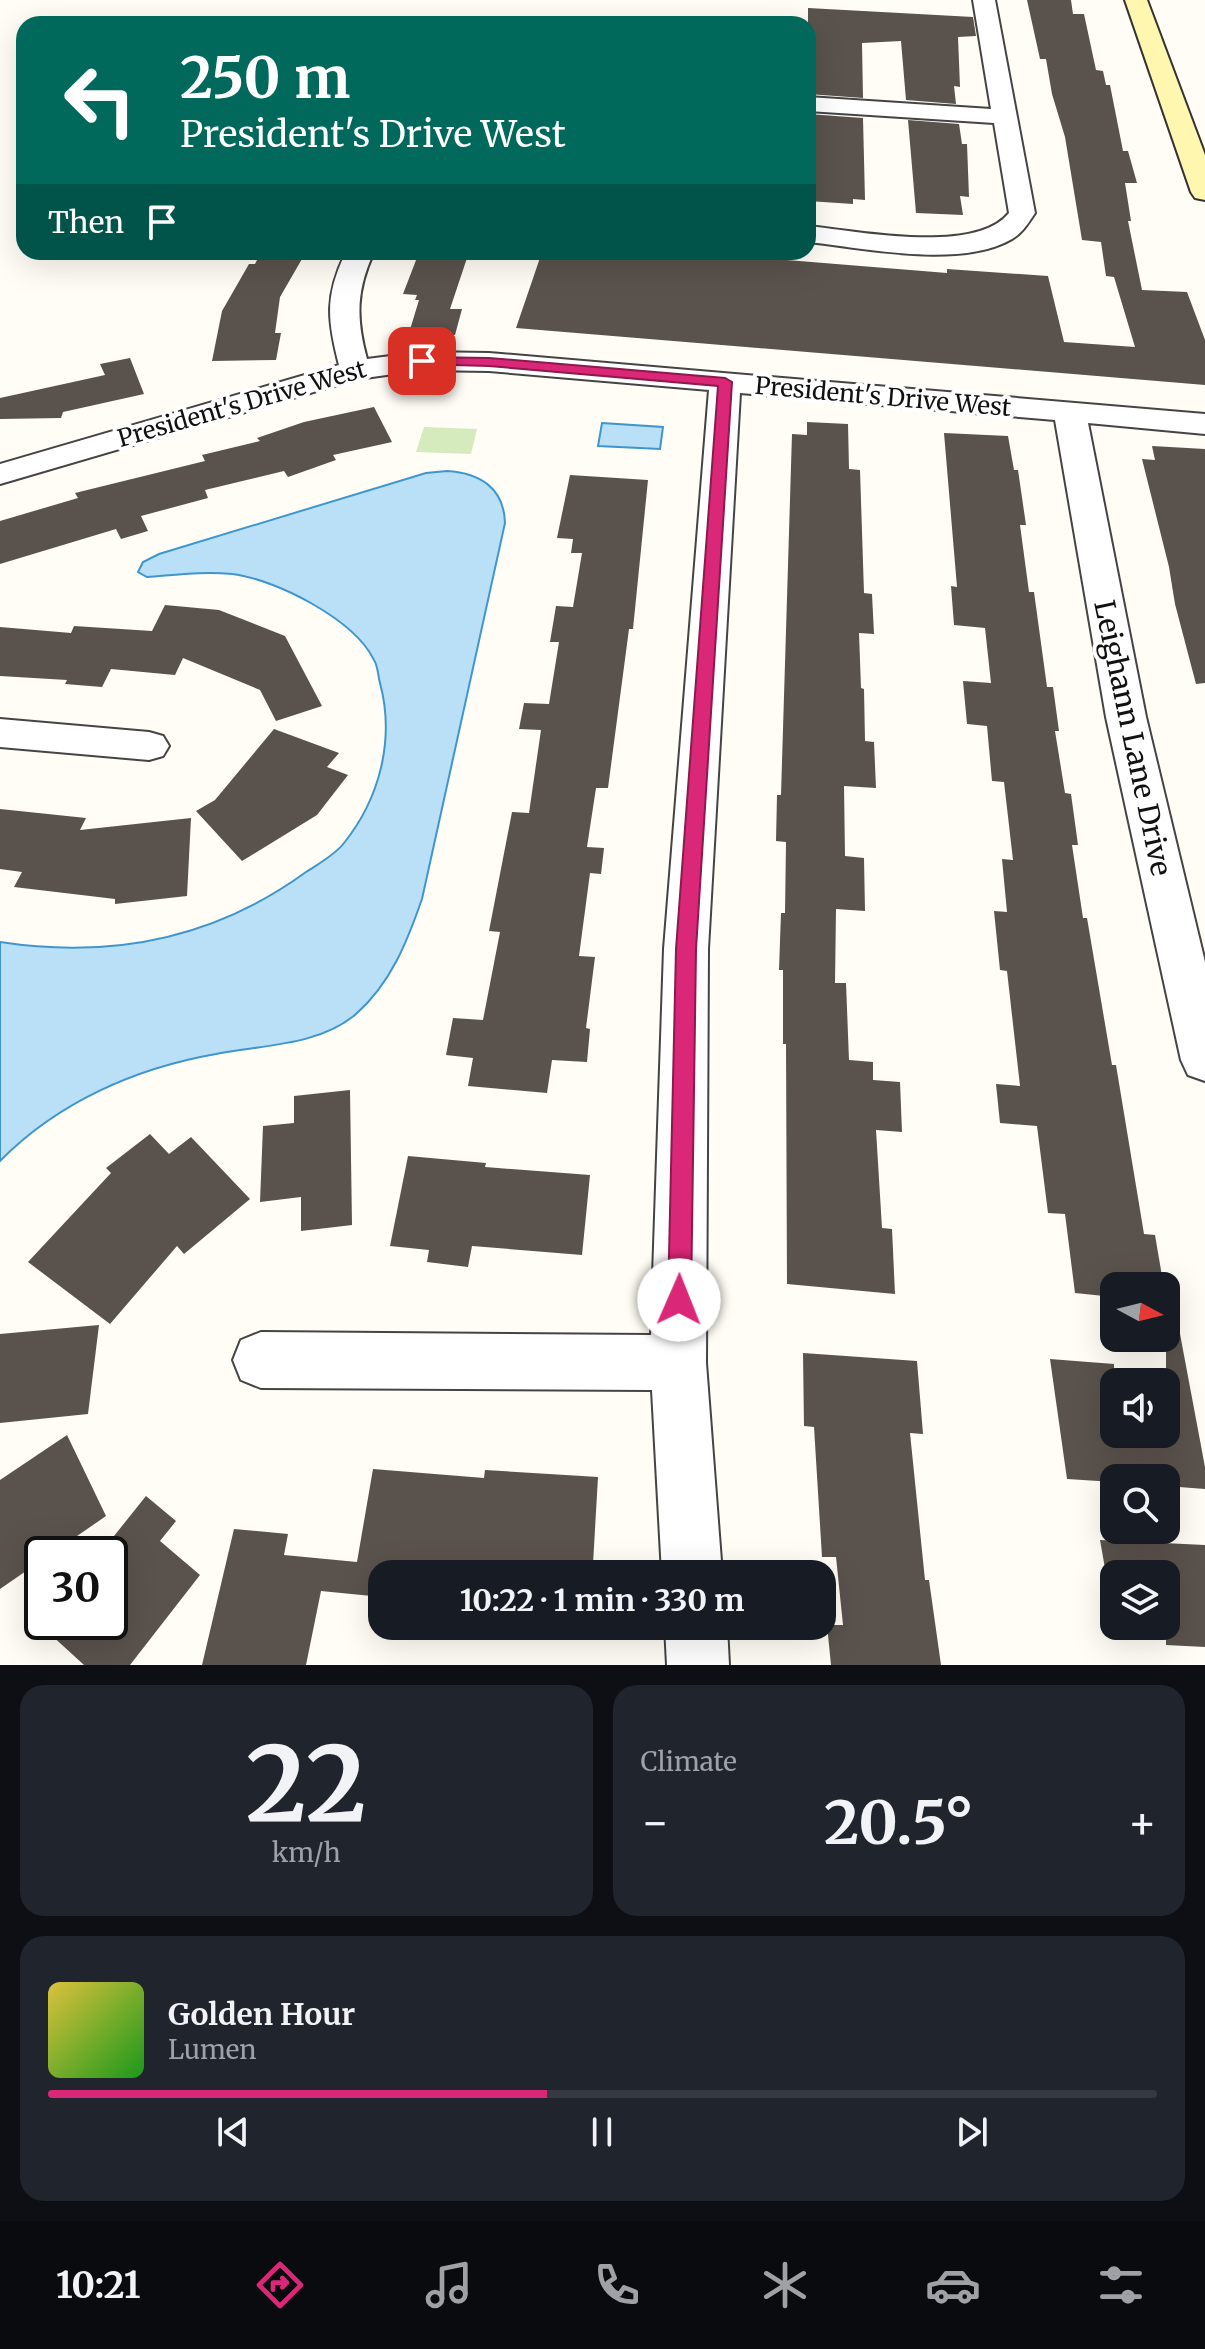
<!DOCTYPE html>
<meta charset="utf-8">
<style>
:root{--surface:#171b24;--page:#20242c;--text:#f1f3f6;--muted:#9ea1a6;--line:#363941;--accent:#db2777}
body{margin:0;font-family:Merriweather,serif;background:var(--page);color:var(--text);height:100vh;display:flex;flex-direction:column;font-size:30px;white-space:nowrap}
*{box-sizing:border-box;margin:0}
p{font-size:26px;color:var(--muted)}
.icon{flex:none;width:44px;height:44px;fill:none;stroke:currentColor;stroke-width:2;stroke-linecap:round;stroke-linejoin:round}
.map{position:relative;height:1665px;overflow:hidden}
.side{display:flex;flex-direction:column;gap:20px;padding:20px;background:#0d0f14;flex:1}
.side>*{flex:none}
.banner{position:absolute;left:16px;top:16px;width:800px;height:244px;border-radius:24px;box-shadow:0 8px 32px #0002;background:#00695c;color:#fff;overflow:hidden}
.needle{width:52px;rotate:97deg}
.buttons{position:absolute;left:1100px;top:1272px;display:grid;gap:16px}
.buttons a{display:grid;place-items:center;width:80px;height:80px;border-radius:16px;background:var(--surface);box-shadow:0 8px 32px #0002;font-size:40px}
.speed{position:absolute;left:24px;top:1536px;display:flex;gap:16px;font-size:40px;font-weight:700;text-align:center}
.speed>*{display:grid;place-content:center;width:104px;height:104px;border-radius:50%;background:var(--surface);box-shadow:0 8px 32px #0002;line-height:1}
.speed .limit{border:4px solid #111;border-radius:12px;background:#fff;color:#111}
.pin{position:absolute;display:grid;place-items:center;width:68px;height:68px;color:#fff;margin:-34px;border-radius:16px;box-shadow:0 4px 12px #0006}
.me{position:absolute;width:88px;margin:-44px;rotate:1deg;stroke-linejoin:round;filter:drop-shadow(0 0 6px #0008)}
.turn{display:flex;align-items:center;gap:28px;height:168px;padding:0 32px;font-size:36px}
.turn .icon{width:104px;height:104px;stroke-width:2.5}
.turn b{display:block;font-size:56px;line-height:68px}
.then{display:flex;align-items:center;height:76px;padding:0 32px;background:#0003;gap:16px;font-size:30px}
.big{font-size:60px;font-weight:700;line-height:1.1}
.side .tile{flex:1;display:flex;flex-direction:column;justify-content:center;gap:12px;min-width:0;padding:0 28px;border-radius:24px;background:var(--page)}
.side .dial{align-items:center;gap:0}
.dial b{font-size:104px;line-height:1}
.song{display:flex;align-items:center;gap:24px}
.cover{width:96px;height:96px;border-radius:12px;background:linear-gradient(135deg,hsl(50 70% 55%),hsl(120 70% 35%))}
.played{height:8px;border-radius:4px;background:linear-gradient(90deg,var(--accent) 45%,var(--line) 45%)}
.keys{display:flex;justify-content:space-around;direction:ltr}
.heat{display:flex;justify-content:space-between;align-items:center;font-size:44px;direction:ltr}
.side .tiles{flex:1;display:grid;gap:20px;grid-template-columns:1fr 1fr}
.tile:last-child{grid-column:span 2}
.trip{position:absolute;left:368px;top:1560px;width:468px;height:80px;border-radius:24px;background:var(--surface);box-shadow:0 8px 32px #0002;font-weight:700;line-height:80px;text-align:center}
.menu{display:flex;height:128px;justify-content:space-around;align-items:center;background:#090b0e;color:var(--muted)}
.menu .icon{width:56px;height:56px}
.menu .active{color:var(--accent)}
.menu b{font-size:36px;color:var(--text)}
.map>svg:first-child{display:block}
</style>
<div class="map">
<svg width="1205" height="1665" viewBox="0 0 1205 1665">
<rect width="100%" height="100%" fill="#fffdf5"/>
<!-- green -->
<path fill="#d5ebbd" d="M424,427l53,2 -6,25 -55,-2z"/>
<!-- water -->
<g fill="#b9e0f7" stroke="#3f96cf" stroke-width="2">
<path d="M602,423l61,4 -3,22 -62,-3z"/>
<path d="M447,471c33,2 57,17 58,52l-83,376c-15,43 -31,84 -66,115 -37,32 -95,31 -140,40 -80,14 -158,48 -216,107v-219c111,17 214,-3 306,-70 12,-8 29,-17 38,-29 36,-45 51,-104 36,-160 -2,-7 -2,-17 -6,-23 -20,-41 -99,-81 -142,-86 -28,-3 -57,1 -85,3l-9,-5 5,-10 16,-8 267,-81z"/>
</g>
<!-- building -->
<g fill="#5a524d">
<path d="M1027,0h44l2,14h11l12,56 7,1 3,14h4l13,66h5l9,32h-12l6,38h-3l14,69 45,2 18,48v45l-689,-57 26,-76h145l260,21v-4l101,7 16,66 71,5 -21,-70 -8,-1 -5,-34 -19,-2 -17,-103 -13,-43 -6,-35h-6z"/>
<path d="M808,8l165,9 3,19 -18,1 2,50 -6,-1 2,18 -50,-4 -5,-59 -39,2 1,55 -55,-4z"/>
<path d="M808,114l55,4 2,82 -12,-1v5l-45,-3z"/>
<path d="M908,120l51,4 3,20h5l2,53 -9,-1 3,19 -47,-2z"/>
<path d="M261,252h45l-26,45 -5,36h6l-5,27 -64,1 10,-50 27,-47h6z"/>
<path d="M418,255l49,3 -17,51h12l-7,26 -46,-2 10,-33h-4l2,-5 -14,-1z"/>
<path d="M130,358l14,36 -81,18 -2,6 -61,1v-21l105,-23 -5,-11z"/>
<path d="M374,407l18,35 -59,13 3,5 -48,17 -4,-6 -79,19 3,8 -67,18 7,15 -27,8 -5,-10 -116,35v-43l78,-23 -3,-5 130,-32 -3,-6 58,-14 -3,-3 47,-16z"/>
<path d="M807,422l41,2 1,45 11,1 4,123 8,1 2,40 -15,-1 2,55 3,1 1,52 9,1 2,46 -32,-2 1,70 19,2 1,53 -29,-2 -1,74h11l3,77 24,2v18l27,2 2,50 -26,-2 6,98 10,1 3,65 -108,-10 -1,-240h-3v-74h-4l2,-57h4l1,-71 -10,-1 1,-46h4l11,-361 15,1z"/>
<path d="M944,433l64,3 6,34h4l8,55h-6l9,67h5l13,95h6l6,44h-4l10,62 6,1 7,51h-6l11,73h4l25,147h4l28,169 11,1 7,41 -23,-2 2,12h-27v11l-39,-4 -10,-79 -17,-1 -11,-87 -37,-3 -4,-39 24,2 -13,-115 -7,-1 -6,-59 13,1 -5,-53 11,1 -9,-78 -12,-1 -5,-55 -20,-2 -4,-43 28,2 -6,-55 -31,-3 -3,-39 6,1z"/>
<path d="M1152,446l53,3v234l-9,1 -21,-80 -6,-37 -27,-108 13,1z"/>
<path d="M570,475l78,5 -15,149h-4l-21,159h-12l-9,59 17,1 -3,26 -11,-1 -11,83 16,1 -9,71 4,1 -3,33 -35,-2 -5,33 -79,-7 5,-28 -27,-3 7,-37 30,2 17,-88 -11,-1 23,-119 17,1 12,-83 -22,-1 5,-26 25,1 10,-62h-9l6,-36 17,1 9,-54h-11l2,-14 -16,-1z"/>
<path d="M165,605l54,5 66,26 37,70 -46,15 -16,-31 -77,-32 -8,17 -64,-6 -9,18 -37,-3 2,-4 -67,-4v-49l71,6 3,-7 78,5z"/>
<path d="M274,729l65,24 -12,14 21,8 -31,40 -75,46 -46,-50 19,-11z"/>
<path d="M0,809l86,9 -6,12 111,-12 -4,78 -72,8v-5l-101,-12 8,-15 -22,-3z"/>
<path d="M350,1090l2,135 -51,6v-34l-41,5 3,-76 31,-3v-27z"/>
<path d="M150,1134l19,20 22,-17 59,62 -66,55 -7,-8 -67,78 -82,-62 83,-89 -5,-5z"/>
<path d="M408,1156l78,7 -1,4 105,8 -8,80 -110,-9 -4,21 -41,-5 2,-12 -39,-4z"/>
<path d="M99,1325l-11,89 -88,9v-89z"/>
<path d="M1180,1334l25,133v22l-39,-3v-8h-52v4l-47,-3 -17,-120 64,5v70h52v-99z"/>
<path d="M803,1353l114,8 6,73 -13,-1 15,147h4l12,85h-110l-4,-40h16l-7,-68h-14l-8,-130 -10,-1z"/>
<path d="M67,1435l39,81 -55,38h-9v6l-42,29v-109z"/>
<path d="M373,1469l111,9 1,-8 113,7 -5,87 -66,-4 -1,14h-144v23l-61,-6 -15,74h-104l32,-136 54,5 -4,21 73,7z"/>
<path d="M146,1496l30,25 -16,20 40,34 -70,90h-46l-47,-43h73v-81z"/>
<path d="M1100,1540l105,5v102l-39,-2v-71h-60z"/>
</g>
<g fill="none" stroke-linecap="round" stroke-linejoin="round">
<defs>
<g id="minor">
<path d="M973,0h22l40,213 -2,3c-6,9 -12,18 -21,23 -51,30 -147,9 -204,3v-16c50,5 167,29 201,-13l-15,-90 -186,-12v-14l183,12z"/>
<path d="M346,252h28c-18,38 -18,67 -7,107l55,-7 67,1 716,61v20l-117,-11 58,294 59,245v119l-17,-6 -7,-15 -75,-343 -51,-297 -315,-27 -32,556 -2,414 16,211h-60l-10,-184 -391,-2 -20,-8 -8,-20 8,-20 20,-8 390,3 13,-386 45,-559 -220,-19 -67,-1 -64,9 -358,105v-20l339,-99c-12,-46 -14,-70 7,-113z"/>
<path d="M0,719l149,13 14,4 6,10 -6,10 -14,4 -149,-13z"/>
<path d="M665,1626h62l2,39h-62z"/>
</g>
<path id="secondary" d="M1125,0h22l58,155v45l-10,-2 -4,-6z"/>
</defs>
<!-- minor casing -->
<use href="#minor" stroke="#444" stroke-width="4"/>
<!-- secondary casing -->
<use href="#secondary" stroke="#333" stroke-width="4"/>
<!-- minor -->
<use href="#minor" fill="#fff" fill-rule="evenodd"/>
<!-- secondary -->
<use href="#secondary" fill="#fff6b0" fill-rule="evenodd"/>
</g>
<!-- route -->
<path fill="#db2777" stroke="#8e194d" stroke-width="2" d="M422,357l67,1 236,20 7,4 -36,567 -5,351 -3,8 -9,3 -8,-3 -3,-8 8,-351 42,-563 -229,-20 -71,-2v-6z"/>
<g text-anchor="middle" stroke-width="8" stroke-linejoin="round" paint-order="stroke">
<!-- far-street labels -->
<g font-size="24" fill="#111" stroke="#fff">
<text transform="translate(883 397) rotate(5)" y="8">President's Drive West</text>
<text transform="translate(242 404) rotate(-16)" y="8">President's Drive West</text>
</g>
<!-- street labels -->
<g font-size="28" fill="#111" stroke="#fff">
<text transform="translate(1133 738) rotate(78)" y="10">Leighann Lane Drive</text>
</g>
</g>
</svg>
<div class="buttons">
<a><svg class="needle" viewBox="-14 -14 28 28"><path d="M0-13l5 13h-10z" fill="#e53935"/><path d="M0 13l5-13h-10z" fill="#9ea1a6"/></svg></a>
<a><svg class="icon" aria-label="sound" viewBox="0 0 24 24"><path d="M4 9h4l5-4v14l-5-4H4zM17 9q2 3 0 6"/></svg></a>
<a><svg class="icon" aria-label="search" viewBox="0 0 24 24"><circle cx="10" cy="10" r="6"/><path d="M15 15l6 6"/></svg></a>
<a><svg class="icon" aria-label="layers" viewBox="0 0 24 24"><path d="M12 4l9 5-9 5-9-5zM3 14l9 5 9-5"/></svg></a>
</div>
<div class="speed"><div class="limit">30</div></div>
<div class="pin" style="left:422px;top:361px;background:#d93025"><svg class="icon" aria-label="arrive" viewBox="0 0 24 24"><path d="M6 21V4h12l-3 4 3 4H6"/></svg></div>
<svg class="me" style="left:679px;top:1300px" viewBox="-20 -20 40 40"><circle r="19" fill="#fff"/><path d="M0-13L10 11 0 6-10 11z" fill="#db2777"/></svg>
<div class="trip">10:22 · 1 min · 330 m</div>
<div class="banner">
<div class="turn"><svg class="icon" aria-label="left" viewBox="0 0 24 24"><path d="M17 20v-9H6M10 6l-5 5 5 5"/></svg><div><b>250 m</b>President's Drive West</div></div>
<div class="then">Then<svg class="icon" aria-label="arrive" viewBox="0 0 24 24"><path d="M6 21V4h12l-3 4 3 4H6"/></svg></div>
</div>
</div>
<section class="side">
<div class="tiles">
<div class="tile dial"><b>22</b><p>km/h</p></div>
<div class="tile"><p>Climate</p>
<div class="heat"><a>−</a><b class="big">20.5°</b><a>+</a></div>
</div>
<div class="tile">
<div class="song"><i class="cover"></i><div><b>Golden Hour</b><p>Lumen</p></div></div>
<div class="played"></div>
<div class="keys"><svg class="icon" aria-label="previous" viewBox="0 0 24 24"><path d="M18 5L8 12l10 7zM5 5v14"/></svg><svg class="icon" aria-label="pause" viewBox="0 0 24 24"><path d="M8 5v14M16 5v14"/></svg><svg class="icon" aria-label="next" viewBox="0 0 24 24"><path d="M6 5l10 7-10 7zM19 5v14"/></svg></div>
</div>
</div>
</section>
<nav class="menu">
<b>10:21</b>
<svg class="icon active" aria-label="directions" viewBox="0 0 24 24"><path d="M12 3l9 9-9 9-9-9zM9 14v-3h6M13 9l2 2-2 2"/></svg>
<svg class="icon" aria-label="music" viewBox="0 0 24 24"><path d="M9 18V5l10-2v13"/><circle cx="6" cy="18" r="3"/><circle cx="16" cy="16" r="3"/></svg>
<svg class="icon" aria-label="phone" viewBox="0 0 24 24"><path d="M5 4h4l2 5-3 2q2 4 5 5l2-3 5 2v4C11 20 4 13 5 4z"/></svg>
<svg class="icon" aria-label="climate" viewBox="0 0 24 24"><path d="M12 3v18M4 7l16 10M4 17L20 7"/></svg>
<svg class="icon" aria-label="car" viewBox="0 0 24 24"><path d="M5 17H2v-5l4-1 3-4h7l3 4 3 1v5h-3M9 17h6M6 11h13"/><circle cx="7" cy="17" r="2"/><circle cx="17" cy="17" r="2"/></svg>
<svg class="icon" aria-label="filters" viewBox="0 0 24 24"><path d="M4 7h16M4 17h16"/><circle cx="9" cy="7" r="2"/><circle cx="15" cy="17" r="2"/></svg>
</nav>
